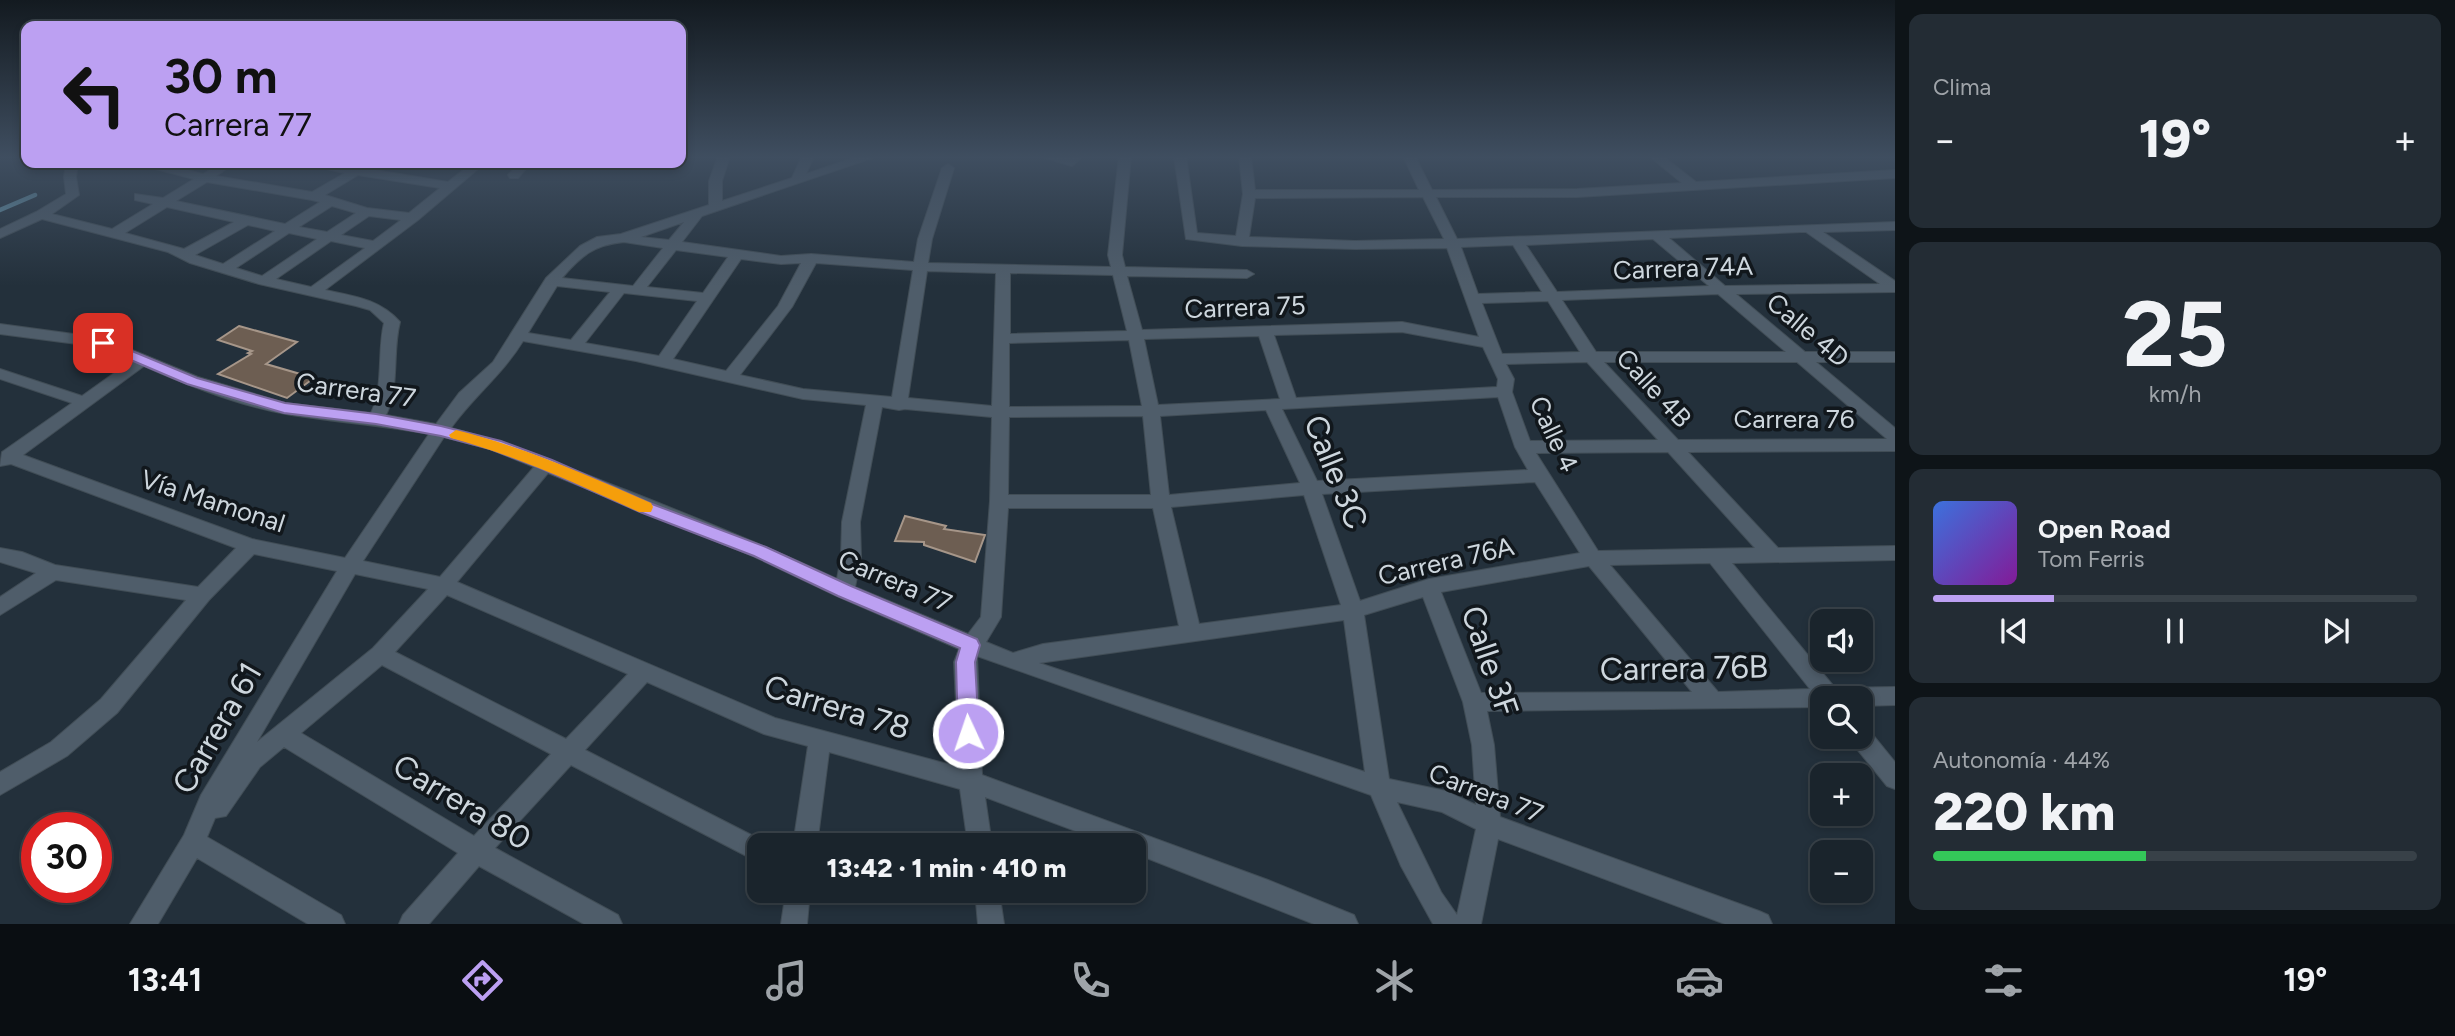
<!DOCTYPE html>
<html lang="es">
<meta charset="utf-8">
<style>
:root{--surface:#1a242c;--page:#232c34;--text:#f1f3f6;--muted:#9fa4a9;--line:#384148;--accent:#bca0f2}
body{margin:0;font-family:Figtree,sans-serif;background:var(--page);color:var(--text);height:100vh;display:flex;flex-direction:column;font-size:26px;white-space:nowrap}
*{box-sizing:border-box;margin:0}
p{font-size:23px;color:var(--muted)}
.icon{flex:none;width:38px;height:38px;fill:none;stroke:currentColor;stroke-width:2;stroke-linecap:round;stroke-linejoin:round}
.map{position:relative;flex:1;overflow:hidden}
.panel{display:flex;flex-direction:column;gap:14px;padding:14px;background:#0e1418;width:560px}
.panel>*{flex:none}
.hud{position:absolute;left:21px;top:21px;width:665px;height:147px;border-radius:14px;box-shadow:0 4px 10px #0003,0 0 0 2px var(--line);background:#bca0f2;color:#111;overflow:hidden}
.buttons{position:absolute;left:1810px;top:609px;display:grid;gap:14px}
.buttons a{display:grid;place-items:center;width:63px;height:63px;border-radius:14px;background:var(--surface);box-shadow:0 4px 10px #0003,0 0 0 2px var(--line);font-size:35px}
.speed{position:absolute;left:21px;top:812px;display:flex;gap:14px;font-size:35px;font-weight:700;text-align:center}
.speed>*{display:grid;place-content:center;width:91px;height:91px;border-radius:50%;background:var(--surface);box-shadow:0 4px 10px #0003,0 0 0 2px var(--line);line-height:1}
.speed .limit{border:10px solid #d22;background:#fff;color:#111}
.pin{position:absolute;display:grid;place-items:center;width:60px;height:60px;color:#fff;margin:-30px;border-radius:14px;box-shadow:0 4px 10px #0006}
.me{position:absolute;width:77px;margin:-38px;rotate:357deg;stroke-linejoin:round;filter:drop-shadow(0 0 5px #0008)}
.turn{display:flex;align-items:center;gap:24px;height:147px;padding:0 28px;font-size:32px}
.turn .icon{width:91px;height:91px;stroke-width:2.5}
.turn b{display:block;font-size:49px;line-height:60px}
.big{font-size:52px;font-weight:800;line-height:1.1}
.panel .widget{flex:1;display:flex;flex-direction:column;justify-content:center;gap:10px;min-width:0;padding:0 24px;border-radius:14px;background:var(--page)}
.panel .dial{align-items:center;gap:0}
.dial b{font-size:91px;line-height:1}
.song{display:flex;align-items:center;gap:21px}
.cover{width:84px;height:84px;border-radius:10px;background:linear-gradient(135deg,hsl(220 70% 55%),hsl(290 70% 35%))}
.played{height:7px;border-radius:4px;background:linear-gradient(90deg,var(--accent) 25%,var(--line) 25%)}
.keys{display:flex;justify-content:space-around;direction:ltr}
.heat{display:flex;justify-content:space-between;align-items:center;font-size:38px;direction:ltr}
.charge{height:10px;border-radius:5px;background:linear-gradient(90deg,#34c759 44%,var(--line) 0)}
.trip{position:absolute;left:747px;top:833px;width:399px;height:70px;border-radius:14px;background:var(--surface);box-shadow:0 4px 10px #0003,0 0 0 2px var(--line);font-weight:800;line-height:70px;text-align:center}
.dock{display:flex;height:112px;justify-content:space-around;align-items:center;background:#0a0e12;color:var(--muted)}
.dock .icon{width:49px;height:49px}
.dock .selected{color:var(--accent)}
.dock b{font-size:32px;color:var(--text)}
main{display:flex;flex:1;min-height:0}
.map>svg:first-child{display:block}
</style>
<main>
<div class="map">
<svg width="1895" height="924" viewBox="0 0 1895 924">
<rect width="100%" height="100%" fill="#23303b"/>
<g fill="none" stroke-linecap="round" stroke-linejoin="round">
<!-- stream -->
<path stroke="#689aaf" stroke-width="4.5" d="M0,210l35,-15"/>
</g>
<!-- building -->
<g fill="#6d5e52" stroke="#a69689" stroke-width="2">
<path d="M239,326l58,16 -31,22 48,14 -27,20 -69,-24 33,-20 -3,-1 4,-2 -34,-11z"/>
<path d="M905,516l41,10 -2,3 41,6 -10,27 -51,-17v-3l-29,-1z"/>
</g>
<g fill="none" stroke-linecap="round" stroke-linejoin="round">
<defs>
<g id="minor">
<path d="M718,156h12l-8,25v20l70,-23 10,-22h12l-8,18 53,-18h19l-176,60 -20,26 99,14 30,-2 103,8 4,-23 24,-71 6,-4 6,4 -22,71 -4,24 183,4 -3,-12 11,-99h12l-9,99 3,12 122,3 7,4 -7,4 -120,-2 15,54 260,-8 77,15 -32,-89 -92,1 -113,-3 -56,-7 -12,-83h12l11,77 39,3 7,-42 -4,-38h12l4,34h164l-16,-34h12l17,34 145,-1 105,-6 -33,-27h14l33,26 199,-12v8l-318,19h-141l21,42 438,-17v8l-72,2 72,49v11l-159,2 69,58h90v10h-79l79,66v23l-207,1 90,96 117,-2v14l-163,3 103,125 60,-1v18l-35,1v-8h-38v9l-335,4 7,34 6,72 259,94 9,4 4,9h-47l-227,-85 -17,85h-48l-32,-58 -30,-71 -394,-139 5,119 286,105 86,35 4,9h-44l-180,-71v-8h-21l-128,-48 7,48h-24l-8,-56 -131,-37 -12,93h-24l15,-99 -44,-12 -117,-52 -62,68 184,94 -9,1v18l-189,-98 -76,83 123,67 4,9h-38l-105,-58 -50,58h-30l4,-9 55,-62 -174,-106 -24,20 -34,49 -11,2 -8,19 134,78 4,9h-37l-111,-66 -39,66h-28l54,-89 17,-40 136,-224 -83,-17 -45,46 -92,113 -50,43 -67,39v-23l51,-30 50,-43 85,-99 -130,-20 -56,35v-18l36,-24 -36,-11v-14l22,4 33,13 143,22 38,-39 -225,-84 -11,2 2,-14 70,-49 -72,-24v-10l82,27 49,-35 -31,-14 -100,-13v-10l103,14 95,39 87,26 86,10c13,-27 6,-61 13,-90l-14,-13 -14,-4 -97,-22 -69,-21 -22,-11 -126,-33 -42,19v-9l36,-17 30,-18 -2,-17 2,-14h12l-2,14 3,18 -27,19 60,15 41,-25 -18,-4v-6l28,4 31,-19 -50,-13 -2,-3h19l42,11 18,-11h14l-19,13 96,16 33,-19 -33,-7 -2,-3h23l115,19 24,-19h13l-67,57 -93,70c28,6 55,9 75,32 -8,31 0,65 -14,93l50,9 23,-31 34,-31 53,-84 34,-32 17,-9 24,-3 88,-29v-24zM358,175l82,13 -31,25 -42,-5 -42,-13zM207,182l105,18 8,2 -35,22 -109,-23zM1423,197l21,42 -89,2 -106,-4 6,-39zM332,206l24,7 -29,19 -28,-5zM167,207l67,15 -50,27 -59,-16zM369,216l32,4 -28,21 -32,-6zM684,222l-15,18 -28,-3zM248,225l27,6 -52,33 -28,-9zM1801,232h5l74,52 -155,2 -56,-48zM289,233l28,6 -55,37 -26,-8zM1653,239l56,47 -152,6 -31,-47zM331,241l34,7 -54,39 -35,-8zM624,242l39,6 -30,38 -71,-8c20,-23 32,-33 62,-36zM1513,245l29,47 -64,2 -17,-47zM676,250l52,7 -25,36 -56,-6zM741,259l40,5 20,-1 -23,43 -52,65 -53,-12zM816,263l97,7 -21,127 -89,-8 -63,-14 52,-68zM927,271l69,2 -4,133 -84,-8zM1010,273l103,2 14,56 -117,3zM557,286l53,6 -39,48 -43,-7zM624,293l73,8 -38,55 -74,-13zM1718,294l68,58h-190l-34,-52zM1548,301l32,51 -78,2 -20,-51zM1402,332l81,15 15,32 -1,8 -201,11 -22,-63zM1259,336l21,63 -122,6 -14,-66zM1129,340l13,66 -133,1v-64zM523,341l113,20 167,38 63,6 -24,117 -1,35 -4,22c-70,-33 -140,-61 -211,-89 -59,-23 -114,-46 -175,-62 22,-31 52,-54 72,-87zM1587,362l71,78 -128,1 -18,-49 2,-13 -8,-15zM1604,362h193l90,77 -209,1zM144,366c43,19 95,40 142,48 47,8 95,11 143,20l-84,124 -93,-19 -229,-84zM1498,397l17,50 13,23 -211,11 -35,-72zM882,407l17,3 6,-1 87,8 -2,84 -9,116 -13,17 -113,-47 6,-30 -1,-35zM1266,410l34,73 -131,12 -9,-79zM1143,416l8,79h-143l1,-78zM444,437l46,12 44,18 -94,110 -77,-16zM1668,452l87,96 -157,3 -62,-98zM548,473l205,83 84,40 122,53 -5,13 5,105 -184,-49 -318,-136zM1535,482l45,71 -151,26 -69,22 -38,-107zM1304,495l37,110 -142,19 -28,-117zM1008,508h145l26,118 -136,18 -30,9 -27,-11 15,-25zM1710,563l100,126 -92,3 -108,-127zM1589,566l103,126 -211,1 -40,-101zM355,574l73,15 -55,59 -116,94zM447,595l181,79 -62,65 -171,-87zM1423,597l40,105 9,43 4,60 -30,-14 -57,-12 -25,-164zM1344,620l21,152 -326,-109zM382,665l169,89 -77,82 -173,-103zM1397,802l45,10 34,17 -19,86 -16,-23z"/>
<path d="M1039,156h44l-11,10z"/>
<path d="M519,163h12l-13,15h-8l-2,-3z"/>
<path d="M1860,726l8,3 27,33v27l-8,-3 -35,-43 -3,-6h11z"/>
<path d="M786,891h24l-3,33h-26z"/>
<path d="M975,891h24l5,33h-26z"/>
</g>
</defs>
<!-- minor casing -->
<use href="#minor" stroke="#414d56" stroke-width="2"/>
<!-- minor -->
<use href="#minor" fill="#4f5d6a" fill-rule="evenodd"/>
</g>
<!-- sky -->
<linearGradient id="sky" x2="0" y2="1"><stop stop-color="#131a20"/><stop offset="0.55" stop-color="#3f4e60"/><stop offset="1" stop-color="#3f4e60" stop-opacity="0"/></linearGradient>
<rect width="1895" height="286" fill="url(#sky)"/>
<!-- route -->
<path fill="#bca0f2" stroke="#7a689d" stroke-width="2" d="M103,339l94,39 88,25 91,11 65,12 60,15 51,19 100,44 114,43 85,39 126,53 3,6 -5,17 4,71 -3,7 -8,2 -7,-2 -3,-7 -2,-71 4,-14 -122,-52 -84,-40 -114,-44 -100,-44 -50,-19 -49,-13 -65,-12 -92,-11 -97,-29 -89,-38v-6z"/>
<!-- slow -->
<path fill="#f59e0b" d="M456,430c68,17 131,45 195,73l2,4 -2,5h-12c-62,-28 -122,-56 -188,-74l-2,-3z"/>
<g text-anchor="middle" stroke-width="7" stroke-linejoin="round" paint-order="stroke">
<!-- street labels -->
<g font-size="26" fill="#cdd6dd" stroke="#11171c">
<text transform="translate(1683 268) rotate(-2)" y="9">Carrera 74A</text>
<text transform="translate(1245 307) rotate(-2)" y="9">Carrera 75</text>
<text transform="translate(1808 330) rotate(40)" y="9">Calle 4D</text>
<text transform="translate(1654 388) rotate(47)" y="9">Calle 4B</text>
<text transform="translate(356 390) rotate(8)" y="9">Carrera 77</text>
<text x="1794" y="428">Carrera 76</text>
<text transform="translate(1554 434) rotate(65)" y="9">Calle 4</text>
<text transform="translate(213 501) rotate(18)" y="9">Vía Mamonal</text>
<text transform="translate(1446 561) rotate(-13)" y="9">Carrera 76A</text>
<text transform="translate(895 581) rotate(23)" y="9">Carrera 77</text>
<text transform="translate(1486 793) rotate(21)" y="9">Carrera 77</text>
</g>
<!-- near-street labels -->
<g font-size="32" fill="#cdd6dd" stroke="#11171c">
<text transform="translate(1336 472) rotate(68)" y="11">Calle 3C</text>
<text transform="translate(1490 661) rotate(71)" y="11">Calle 3F</text>
<text transform="translate(1684 668) rotate(-1)" y="11">Carrera 76B</text>
<text transform="translate(837 707) rotate(17)" y="11">Carrera 78</text>
<text transform="translate(217 728) rotate(-60)" y="11">Carrera 61</text>
<text transform="translate(462 802) rotate(31)" y="11">Carrera 80</text>
</g>
</g>
</svg>
<div class="buttons">
<a><svg class="icon" aria-label="sound" viewBox="0 0 24 24"><path d="M4 9h4l5-4v14l-5-4H4zM17 9q2 3 0 6"/></svg></a>
<a><svg class="icon" aria-label="search" viewBox="0 0 24 24"><circle cx="10" cy="10" r="6"/><path d="M15 15l6 6"/></svg></a>
<a>+</a>
<a>−</a>
</div>
<div class="speed"><div class="limit">30</div></div>
<div class="pin" style="left:103px;top:343px;background:#d93025"><svg class="icon" aria-label="arrive" viewBox="0 0 24 24"><path d="M6 21V4h12l-3 4 3 4H6"/></svg></div>
<svg class="me" style="left:968px;top:733px" viewBox="-20 -20 40 40"><circle r="17" fill="#bca0f2" stroke="#fff" stroke-width="3"/><path d="M0-11L8 9 0 5-8 9z" fill="#fff"/></svg>
<div class="trip">13:42 · 1 min · 410 m</div>
<div class="hud">
<div class="turn"><svg class="icon" aria-label="left" viewBox="0 0 24 24"><path d="M17 20v-9H6M10 6l-5 5 5 5"/></svg><div><b>30 m</b>Carrera 77</div></div>
</div>
</div>
<section class="panel">
<div class="widget"><p>Clima</p>
<div class="heat"><a>−</a><b class="big">19°</b><a>+</a></div>
</div>
<div class="widget dial"><b>25</b><p>km/h</p></div>
<div class="widget">
<div class="song"><i class="cover"></i><div><b>Open Road</b><p>Tom Ferris</p></div></div>
<div class="played"></div>
<div class="keys"><svg class="icon" aria-label="previous" viewBox="0 0 24 24"><path d="M18 5L8 12l10 7zM5 5v14"/></svg><svg class="icon" aria-label="pause" viewBox="0 0 24 24"><path d="M8 5v14M16 5v14"/></svg><svg class="icon" aria-label="next" viewBox="0 0 24 24"><path d="M6 5l10 7-10 7zM19 5v14"/></svg></div>
</div>
<div class="widget"><p>Autonomía · 44%</p><b class="big">220 km</b><div class="charge"></div></div>
</section>
</main>
<nav class="dock">
<b>13:41</b>
<svg class="icon selected" aria-label="directions" viewBox="0 0 24 24"><path d="M12 3l9 9-9 9-9-9zM9 14v-3h6M13 9l2 2-2 2"/></svg>
<svg class="icon" aria-label="music" viewBox="0 0 24 24"><path d="M9 18V5l10-2v13"/><circle cx="6" cy="18" r="3"/><circle cx="16" cy="16" r="3"/></svg>
<svg class="icon" aria-label="phone" viewBox="0 0 24 24"><path d="M5 4h4l2 5-3 2q2 4 5 5l2-3 5 2v4C11 20 4 13 5 4z"/></svg>
<svg class="icon" aria-label="climate" viewBox="0 0 24 24"><path d="M12 3v18M4 7l16 10M4 17L20 7"/></svg>
<svg class="icon" aria-label="car" viewBox="0 0 24 24"><path d="M5 17H2v-5l4-1 3-4h7l3 4 3 1v5h-3M9 17h6M6 11h13"/><circle cx="7" cy="17" r="2"/><circle cx="17" cy="17" r="2"/></svg>
<svg class="icon" aria-label="filters" viewBox="0 0 24 24"><path d="M4 7h16M4 17h16"/><circle cx="9" cy="7" r="2"/><circle cx="15" cy="17" r="2"/></svg>
<b>19°</b>
</nav>
